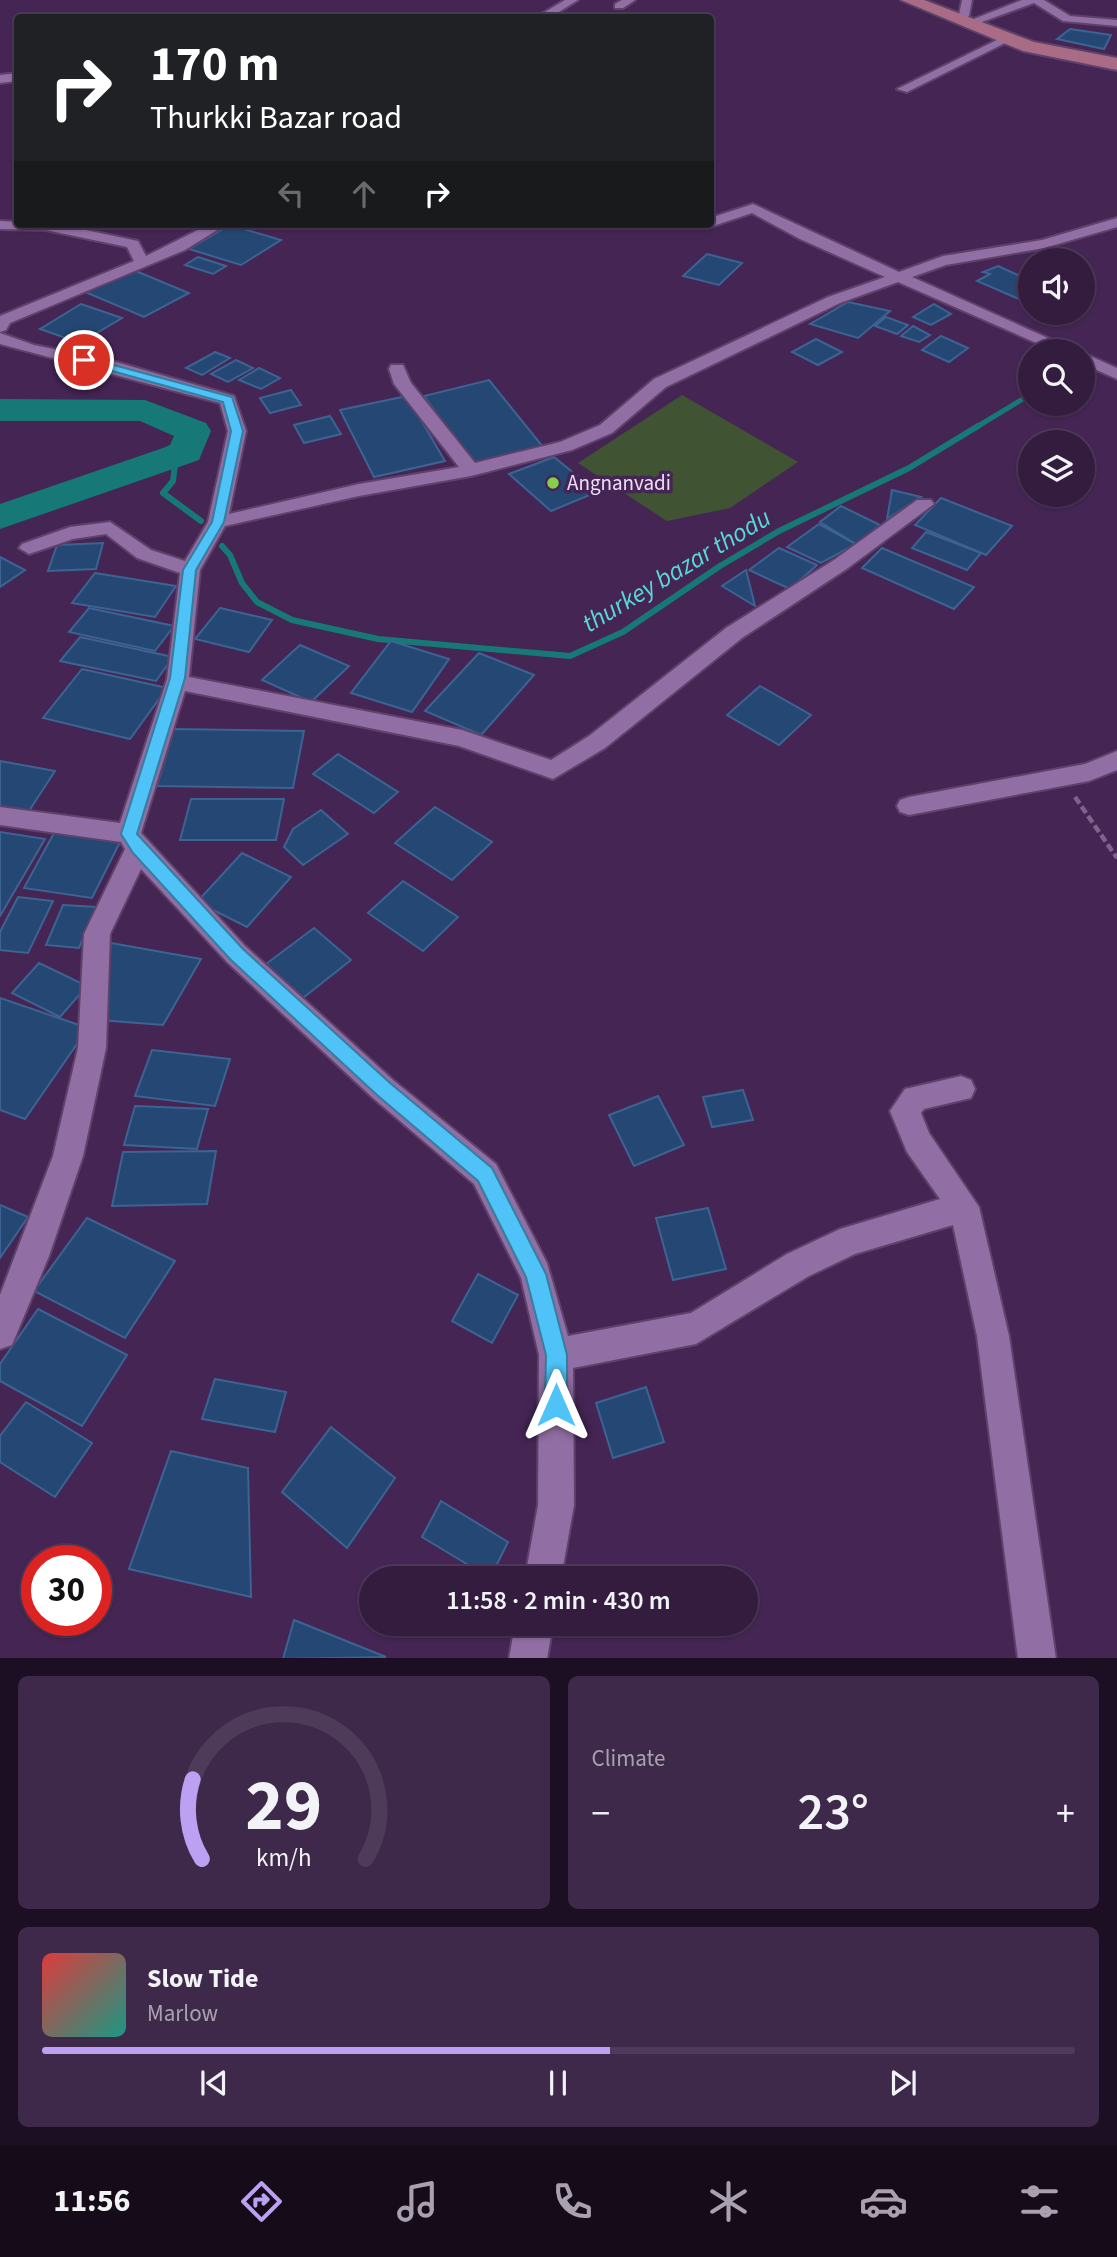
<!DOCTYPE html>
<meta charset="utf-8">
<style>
:root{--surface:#341c3f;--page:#3f294a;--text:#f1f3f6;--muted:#a9a1b0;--line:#4e3a59;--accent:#bca0f2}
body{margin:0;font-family:"Source Sans 3",sans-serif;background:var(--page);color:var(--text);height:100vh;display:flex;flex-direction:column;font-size:26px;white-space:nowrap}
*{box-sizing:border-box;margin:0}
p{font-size:23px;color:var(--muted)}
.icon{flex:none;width:38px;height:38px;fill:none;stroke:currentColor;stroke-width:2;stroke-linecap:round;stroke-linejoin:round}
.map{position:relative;height:1658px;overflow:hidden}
.details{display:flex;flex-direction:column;gap:18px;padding:18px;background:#1d0f23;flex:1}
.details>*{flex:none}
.banner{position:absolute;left:14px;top:14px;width:700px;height:214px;border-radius:7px;box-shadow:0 2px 5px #0004,0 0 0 2px var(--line);background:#202124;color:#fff;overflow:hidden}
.fabs{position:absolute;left:1018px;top:248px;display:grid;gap:14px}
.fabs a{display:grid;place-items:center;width:77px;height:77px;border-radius:50%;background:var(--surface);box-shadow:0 2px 5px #0004,0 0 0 2px var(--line);font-size:35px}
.speed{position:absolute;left:21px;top:1545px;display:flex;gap:14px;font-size:35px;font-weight:700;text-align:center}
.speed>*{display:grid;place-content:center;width:91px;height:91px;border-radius:50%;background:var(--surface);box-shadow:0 2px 5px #0004,0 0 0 2px var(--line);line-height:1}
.speed .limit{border:10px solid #d22;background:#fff;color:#111}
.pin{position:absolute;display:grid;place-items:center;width:60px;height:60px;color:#fff;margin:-30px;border:4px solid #fff;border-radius:50%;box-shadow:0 2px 7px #0007}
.me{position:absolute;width:77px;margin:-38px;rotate:0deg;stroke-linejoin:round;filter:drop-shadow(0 0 5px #0008)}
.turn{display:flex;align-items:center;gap:24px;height:147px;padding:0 21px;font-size:32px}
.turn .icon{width:91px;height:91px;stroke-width:2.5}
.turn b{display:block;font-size:49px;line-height:60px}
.lanes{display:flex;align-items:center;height:66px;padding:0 21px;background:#0003;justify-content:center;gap:35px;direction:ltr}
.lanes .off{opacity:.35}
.big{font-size:52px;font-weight:600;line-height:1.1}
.details .widget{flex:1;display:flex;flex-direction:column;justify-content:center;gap:10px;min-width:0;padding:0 24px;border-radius:10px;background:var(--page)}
.details .dial{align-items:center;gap:0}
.dial svg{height:182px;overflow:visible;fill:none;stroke:var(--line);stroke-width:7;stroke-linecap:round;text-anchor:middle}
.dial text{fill:var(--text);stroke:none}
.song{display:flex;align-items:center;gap:21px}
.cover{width:84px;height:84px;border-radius:10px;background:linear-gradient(135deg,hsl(0 70% 55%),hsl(170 70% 35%))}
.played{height:7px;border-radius:4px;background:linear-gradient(90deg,var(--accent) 55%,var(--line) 55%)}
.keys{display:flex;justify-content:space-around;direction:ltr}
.heat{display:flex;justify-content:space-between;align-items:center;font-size:38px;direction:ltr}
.details .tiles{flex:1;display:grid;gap:18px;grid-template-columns:1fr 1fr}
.widget:last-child{grid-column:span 2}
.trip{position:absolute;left:359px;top:1566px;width:399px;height:70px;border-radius:35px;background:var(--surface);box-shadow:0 2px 5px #0004,0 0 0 2px var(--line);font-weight:600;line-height:70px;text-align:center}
.tabs{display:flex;height:112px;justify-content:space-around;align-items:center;background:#150b19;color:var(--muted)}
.tabs .icon{width:49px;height:49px}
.tabs .selected{color:var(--accent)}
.tabs b{font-size:32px;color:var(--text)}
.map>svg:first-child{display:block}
</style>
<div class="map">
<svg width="1117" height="1659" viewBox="0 0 1117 1659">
<rect width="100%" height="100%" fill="#452554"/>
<!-- green -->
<path fill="#405433" d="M682,395l116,67 -68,46 -63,13 -89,-58z"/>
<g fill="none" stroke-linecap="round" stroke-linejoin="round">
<!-- stream-far1 -->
<path stroke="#167978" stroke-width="5" d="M975,428l56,-34"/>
<!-- stream -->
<g stroke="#167978" stroke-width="6">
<path d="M176,456l-3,25 -10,12 38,28"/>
<path d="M222,546l8,9 12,28 15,19 35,18 86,19 192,17 53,-24 97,-66 59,-35 130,-63 69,-42"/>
</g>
<!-- river -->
<path fill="#167978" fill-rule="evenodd" d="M0,399l145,1 61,23 5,8 -12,29 -199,69v-25l163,-56 7,-3 4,-9 -34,-15h-140z"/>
</g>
<!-- building -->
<g fill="#244873" stroke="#3c6392" stroke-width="2">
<path d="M1070,29l41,6 -7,14 -47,-10z"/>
<path d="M230,225l51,15 -40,25 -52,-16z"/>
<path d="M707,254l35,9 -23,22 -36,-9z"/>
<path d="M198,257l28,9 -13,8 -28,-9z"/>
<path d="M998,266l33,15v13l-10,6 -44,-19 13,-7 -7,-2z"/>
<path d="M131,269l58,24 -45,24 -59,-25z"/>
<path d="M848,302l42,9 -32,27 -48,-14z"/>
<path d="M81,304l41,14 -42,25 -40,-14z"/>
<path d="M934,304l17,10 -20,11 -18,-8z"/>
<path d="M886,317l22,8 -11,9 -22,-8z"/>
<path d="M913,326l17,9 -11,7 -18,-6z"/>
<path d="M941,336l27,12 -19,14 -27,-12z"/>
<path d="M816,339l26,13 -24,13 -26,-13z"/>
<path d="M215,352l15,6 -28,17 -16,-7z"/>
<path d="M236,360l17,8 -25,14 -17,-8z"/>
<path d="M259,368l21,10 -19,11 -22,-9z"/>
<path d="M489,380l54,67 -69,18 -50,-69z"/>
<path d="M291,390l10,15 -31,8 -10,-15z"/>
<path d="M407,396l38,65 -71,16 -34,-67z"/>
<path d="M330,416l11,18 -37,9 -10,-18z"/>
<path d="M554,457l43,35 -46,19 -42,-37z"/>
<path d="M892,490l29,7 -34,22z"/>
<path d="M941,498l71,28 -26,29 -71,-30z"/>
<path d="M841,506l39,19 -24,19 -36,-22z"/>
<path d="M819,524l37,20 -35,19 -34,-16z"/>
<path d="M926,532l55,21 -14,17 -55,-22z"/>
<path d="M103,543l-7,26 -48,2 9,-26z"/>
<path d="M779,548l38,17 -27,24 -41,-19z"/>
<path d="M882,548l92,39 -20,22 -92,-41z"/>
<path d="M0,557l25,13 -25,17z"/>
<path d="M746,570l9,36 -33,-20z"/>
<path d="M95,573l81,13 -21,31 -83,-14z"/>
<path d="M89,608l85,18 -19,25 -86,-19z"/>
<path d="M220,608l52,12 -23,32 -54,-13z"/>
<path d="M80,637l93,20 -17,24 -96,-20z"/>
<path d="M391,641l58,18 -37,53 -61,-19z"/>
<path d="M300,645l49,21 -38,36 -49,-22z"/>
<path d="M479,653l55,22 -53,60 -56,-24z"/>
<path d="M82,669l85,19 -37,51 -87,-21z"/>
<path d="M760,686l51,29 -32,30 -52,-30z"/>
<path d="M174,729l130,2 -11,57 -136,-2z"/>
<path d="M338,754l60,38 -24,21 -61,-39z"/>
<path d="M0,761l55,10 -26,40 -29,-5z"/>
<path d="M191,799h93l-8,41h-96z"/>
<path d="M435,807l57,35 -40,38 -57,-37z"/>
<path d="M321,810l27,24 -45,31 -19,-18 9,-18z"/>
<path d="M55,831l66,9 -29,58 -68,-10z"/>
<path d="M0,832l45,7 -45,77z"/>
<path d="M242,853l49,24 -44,50 -50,-25z"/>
<path d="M403,881l55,36 -35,34 -55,-38z"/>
<path d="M18,897l35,4 -25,52 -28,-3v-18z"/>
<path d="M63,905l33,2 -17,41 -33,-3z"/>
<path d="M314,928l37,32 -48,38 -37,-34z"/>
<path d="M111,943l90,16 -38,66 -63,-5z"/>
<path d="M39,963l48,23 -27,31 -48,-24z"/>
<path d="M0,998l88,30 -63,91 -25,-9z"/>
<path d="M152,1050l78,9 -15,47 -80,-10z"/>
<path d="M743,1090l10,30 -41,7 -9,-30z"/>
<path d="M658,1096l26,49 -50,21 -25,-51z"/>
<path d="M135,1106l73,3 -11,40 -73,-4z"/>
<path d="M216,1151l-9,53 -95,2 11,-54z"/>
<path d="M0,1205l28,12 -28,41z"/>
<path d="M708,1208l18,61 -53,11 -17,-62z"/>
<path d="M87,1218l88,43 -50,77 -91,-47z"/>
<path d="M478,1274l40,21 -26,48 -40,-22z"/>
<path d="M38,1309l89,46 -45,71 -82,-45v-17z"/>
<path d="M215,1379l71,13 -11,40 -73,-13z"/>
<path d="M646,1387l18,55 -51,16 -17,-55z"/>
<path d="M26,1402l66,41 -37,54 -55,-35v-26z"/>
<path d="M331,1427l64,51 -48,70 -65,-56z"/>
<path d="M171,1451l77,17 3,129 -122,-28z"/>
<path d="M441,1501l67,41 -18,36 -68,-41z"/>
<path d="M294,1620l92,37 -103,2z"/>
</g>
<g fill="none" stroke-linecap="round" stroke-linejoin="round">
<defs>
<g id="minor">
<path d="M565,0h13l-29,18h-14z"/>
<path d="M622,0h13l-12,8h-8v-4z"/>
<path d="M962,0h10l-3,16 -11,7 -5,-3 6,-5z"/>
<path d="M1022,0h22l26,16 47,4v6l-54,-5 -29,-18 -63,23 -10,-2z"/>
<path d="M1005,36l6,3 -2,2 -102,51 -10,-3z"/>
<path d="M18,73v8l-18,2v-8z"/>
<path d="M753,204l146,68 44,-16 99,-16 75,-22v9l-73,21 -98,17 -34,12 167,75h-22l-159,-70 -58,21 -174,84 -54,46 -40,17 -101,26 -112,20 -134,30 -25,44 -11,107 273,53 89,30 38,-24 137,-108 108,-68 83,-60h14l3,4 -86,64 -106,70 -137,110 -52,31 -94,-33 -274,-55 -44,142 104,113 148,134 103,84 51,99 21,73 123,-23 96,-59 53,-25 100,-30 -33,-47 -17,-41 15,-22 56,-13 10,4 4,9 -4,9 -47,11 -3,4 8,20 50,74 30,129 47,323h-38l-41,-323 -24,-111 -98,29 -46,22 -113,68 -123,24 1,137 -13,73h-36l13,-73 1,-150 -18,-77 -47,-94 -101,-86 -146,-136 -86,-93 -31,65 -4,114 -23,108 -34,100 -37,89 -12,4v-54l53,-139 25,-108 6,-114 41,-85 -4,-7 -121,-17v-18l120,16 47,-144 13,-106 -43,-15 -31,-24 -33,5 -44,15 -10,-6 3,-4 48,-17 40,-5 41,28 34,11 23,-39 20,-91 -8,-28 -220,-59v-11l34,12 82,17 118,34 12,35 -17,83 130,-30 100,-17 -65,-83 -5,-15 2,-4h12l8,18 64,80 85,-21 40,-17 54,-46 174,-82 57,-20 -85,-38 -48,-26 -42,14 -6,-3h6v-6z"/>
<path d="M0,221l57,3 76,16 5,1 8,15 64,-32h17l-42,26 -175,73 -4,7 -6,2v-16l134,-55 -7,-14 -81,-17 -46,-1z"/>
<path d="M1083,353l34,15v11l-34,-15z"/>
<path d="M1117,751v19l-28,11 -180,34 -9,-3 -3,-6 3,-6 9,-3 176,-33z"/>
<path d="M515,1624h38l-6,35h-38z"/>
</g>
<path id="primary" d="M901,0h23l110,42 83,16v12l-94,-19z"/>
</defs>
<!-- minor casing -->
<use href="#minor" stroke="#5e426a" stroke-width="4"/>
<!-- primary casing -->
<use href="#primary" stroke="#5e426a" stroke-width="4"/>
<!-- path -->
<path stroke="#7e638c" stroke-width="4.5" stroke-dasharray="8 3.5" stroke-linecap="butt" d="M1075,797l42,61"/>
<!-- minor -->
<use href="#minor" fill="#916ea3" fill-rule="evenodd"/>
<!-- primary -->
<use href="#primary" fill="#aa6b86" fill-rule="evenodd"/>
</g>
<!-- route -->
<path fill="#4fc3f7" stroke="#337fa1" stroke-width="2" d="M84,357l148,40 11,34 -19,91 -28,48 -11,108 -48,156 106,115 147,134 102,85 54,106 21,81v50l-3,8 -8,3 -8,-3 -3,-8 1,-50 -20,-78 -48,-96 -101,-86 -147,-136 -97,-106 -12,-19 49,-156 13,-108 29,-48 19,-91 -8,-29 -143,-40 -2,-2z"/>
<!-- markers -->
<circle fill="#85cf4c" stroke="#452554" stroke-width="2.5" cx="553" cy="483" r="7"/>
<g text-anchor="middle" stroke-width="7" stroke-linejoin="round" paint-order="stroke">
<!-- far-poi labels -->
<g font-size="21" fill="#f0ddfa" stroke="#452554" text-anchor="start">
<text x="567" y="490">Angnanvadi</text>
</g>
<!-- water labels -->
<g font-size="26" font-style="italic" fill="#56dad8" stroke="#452554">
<text transform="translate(676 570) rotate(-31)" y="9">thurkey bazar thodu</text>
</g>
</g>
</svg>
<div class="fabs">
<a><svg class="icon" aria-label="sound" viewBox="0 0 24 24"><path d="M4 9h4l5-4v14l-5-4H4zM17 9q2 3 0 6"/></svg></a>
<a><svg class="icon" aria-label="search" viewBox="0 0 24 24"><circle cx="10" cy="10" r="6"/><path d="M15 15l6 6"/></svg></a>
<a><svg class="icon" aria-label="layers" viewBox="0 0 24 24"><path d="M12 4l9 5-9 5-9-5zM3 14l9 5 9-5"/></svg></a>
</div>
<div class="speed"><div class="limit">30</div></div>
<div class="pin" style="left:84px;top:360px;background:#d93025"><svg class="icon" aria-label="arrive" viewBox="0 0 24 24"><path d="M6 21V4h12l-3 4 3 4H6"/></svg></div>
<svg class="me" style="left:556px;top:1405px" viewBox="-20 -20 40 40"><path d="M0-17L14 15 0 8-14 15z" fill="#4fc3f7" stroke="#fff" stroke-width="4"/></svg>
<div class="trip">11:58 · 2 min · 430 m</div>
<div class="banner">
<div class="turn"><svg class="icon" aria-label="right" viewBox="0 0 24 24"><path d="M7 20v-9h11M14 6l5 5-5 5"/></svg><div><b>170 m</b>Thurkki Bazar road</div></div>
<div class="lanes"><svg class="icon off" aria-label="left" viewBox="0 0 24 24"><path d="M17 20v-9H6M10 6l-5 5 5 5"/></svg><svg class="icon off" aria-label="ahead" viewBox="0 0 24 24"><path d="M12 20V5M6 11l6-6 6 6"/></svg><svg class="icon" aria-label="right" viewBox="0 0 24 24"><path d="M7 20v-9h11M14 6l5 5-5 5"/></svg></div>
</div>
</div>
<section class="details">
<div class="tiles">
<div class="widget dial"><svg viewBox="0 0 100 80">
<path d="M14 69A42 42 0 1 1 86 69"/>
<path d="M14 69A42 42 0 0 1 10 34" stroke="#bca0f2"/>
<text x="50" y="56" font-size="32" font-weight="700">29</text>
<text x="50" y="72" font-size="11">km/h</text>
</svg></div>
<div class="widget"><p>Climate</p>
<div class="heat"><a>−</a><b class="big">23°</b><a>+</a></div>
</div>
<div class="widget">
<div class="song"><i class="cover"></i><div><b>Slow Tide</b><p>Marlow</p></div></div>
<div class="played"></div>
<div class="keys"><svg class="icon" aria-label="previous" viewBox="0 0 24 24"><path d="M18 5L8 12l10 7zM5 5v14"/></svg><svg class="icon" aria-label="pause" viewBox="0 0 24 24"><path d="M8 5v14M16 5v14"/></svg><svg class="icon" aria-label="next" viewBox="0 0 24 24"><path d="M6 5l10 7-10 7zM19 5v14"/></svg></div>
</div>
</div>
</section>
<nav class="tabs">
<b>11:56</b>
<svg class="icon selected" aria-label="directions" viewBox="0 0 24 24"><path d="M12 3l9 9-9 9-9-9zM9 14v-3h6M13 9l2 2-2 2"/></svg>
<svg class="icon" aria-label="music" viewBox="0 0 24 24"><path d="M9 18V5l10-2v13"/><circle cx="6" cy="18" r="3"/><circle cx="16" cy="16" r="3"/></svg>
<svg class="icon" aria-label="phone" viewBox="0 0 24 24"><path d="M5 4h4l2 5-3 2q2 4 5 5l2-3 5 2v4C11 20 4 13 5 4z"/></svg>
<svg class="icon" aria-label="climate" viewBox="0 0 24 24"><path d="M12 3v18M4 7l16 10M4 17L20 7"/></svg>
<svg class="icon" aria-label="car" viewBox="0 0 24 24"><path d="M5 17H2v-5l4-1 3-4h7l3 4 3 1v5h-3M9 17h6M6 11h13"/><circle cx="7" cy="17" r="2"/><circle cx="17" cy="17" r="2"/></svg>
<svg class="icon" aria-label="filters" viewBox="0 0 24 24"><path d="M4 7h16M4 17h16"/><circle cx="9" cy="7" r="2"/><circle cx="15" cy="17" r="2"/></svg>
</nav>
